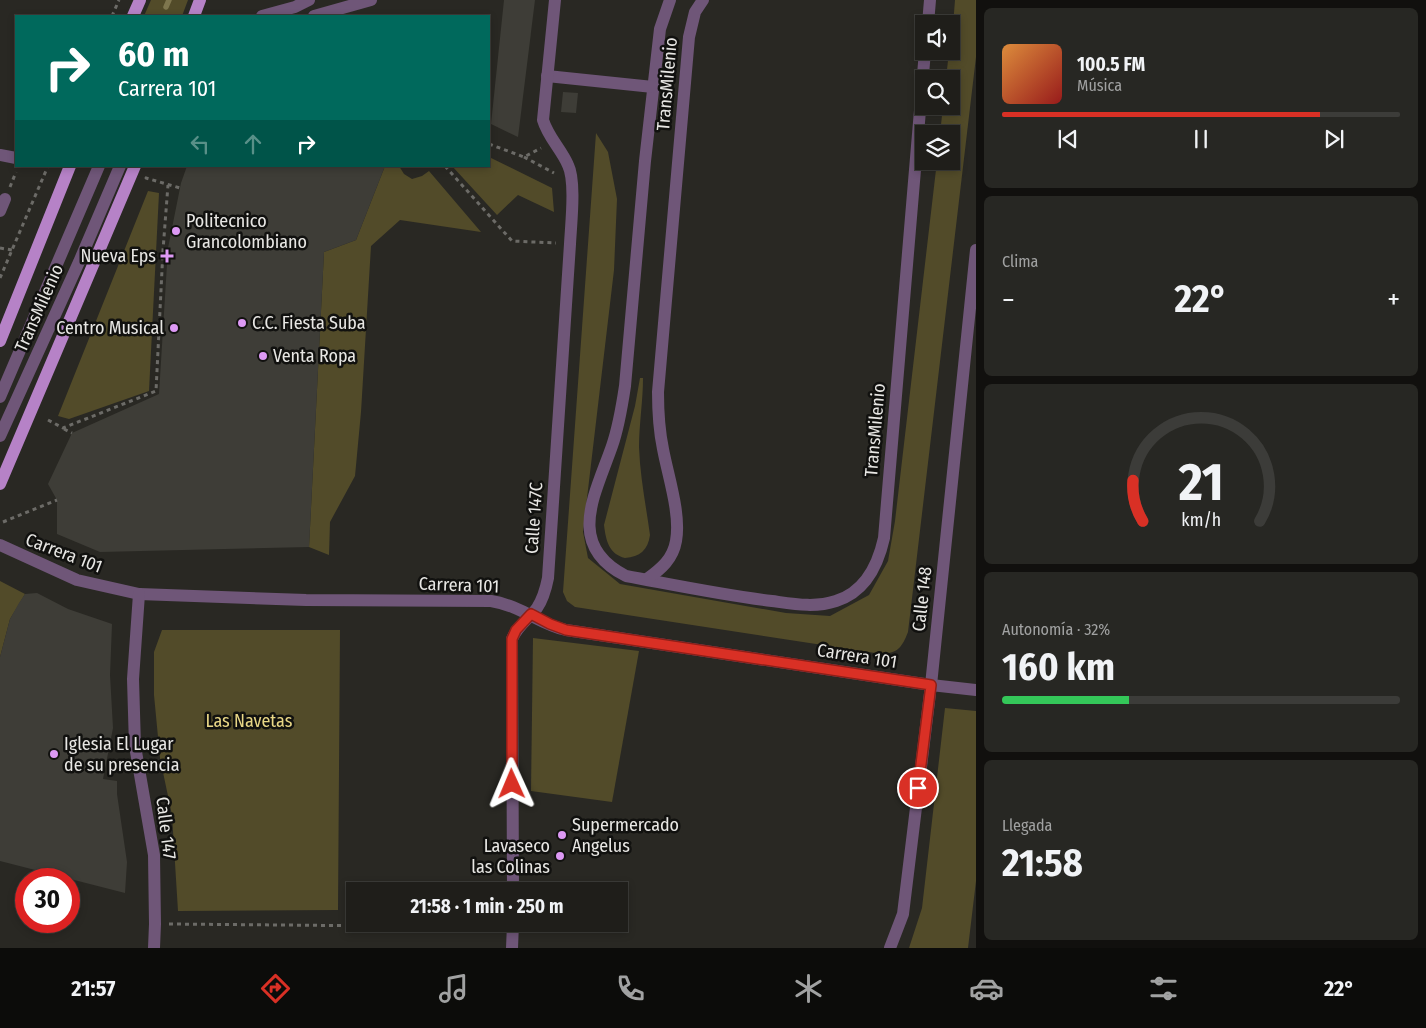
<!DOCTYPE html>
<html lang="es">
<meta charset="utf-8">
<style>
:root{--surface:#1f1e1a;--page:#272723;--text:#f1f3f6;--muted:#a1a2a2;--line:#3c3c39;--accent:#d93025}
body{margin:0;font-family:"Fira Sans Condensed",sans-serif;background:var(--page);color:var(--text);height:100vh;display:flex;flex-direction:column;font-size:19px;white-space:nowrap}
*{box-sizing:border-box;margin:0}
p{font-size:16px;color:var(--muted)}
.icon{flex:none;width:28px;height:28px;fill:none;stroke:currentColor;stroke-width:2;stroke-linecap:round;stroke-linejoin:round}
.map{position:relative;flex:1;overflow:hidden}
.side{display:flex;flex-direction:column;gap:8px;padding:8px;background:#11100e;width:450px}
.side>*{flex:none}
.guide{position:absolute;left:15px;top:15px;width:475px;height:152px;border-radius:0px;box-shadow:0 2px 8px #0003,0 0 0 1px var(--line);background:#00695c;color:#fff;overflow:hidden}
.buttons{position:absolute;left:915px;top:15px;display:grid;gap:10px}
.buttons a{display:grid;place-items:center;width:45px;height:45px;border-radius:0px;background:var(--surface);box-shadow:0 2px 8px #0003,0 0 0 1px var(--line);font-size:25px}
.speed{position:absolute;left:15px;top:868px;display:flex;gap:10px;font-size:25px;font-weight:700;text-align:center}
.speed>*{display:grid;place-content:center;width:65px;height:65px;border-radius:50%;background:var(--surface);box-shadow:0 2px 8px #0003,0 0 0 1px var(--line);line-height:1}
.speed .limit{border:8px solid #d22;background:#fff;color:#111}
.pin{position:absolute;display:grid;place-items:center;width:42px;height:42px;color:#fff;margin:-21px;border:2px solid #fff;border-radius:50%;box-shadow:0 1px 5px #0007}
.me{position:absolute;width:55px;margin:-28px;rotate:359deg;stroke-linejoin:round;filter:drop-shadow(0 0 4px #0008)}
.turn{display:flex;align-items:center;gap:18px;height:105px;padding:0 20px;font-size:22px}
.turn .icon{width:65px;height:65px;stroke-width:2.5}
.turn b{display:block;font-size:35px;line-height:42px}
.lanes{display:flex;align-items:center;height:48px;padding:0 20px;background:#0003;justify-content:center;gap:25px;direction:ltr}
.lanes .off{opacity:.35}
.big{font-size:38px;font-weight:700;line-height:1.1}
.side .widget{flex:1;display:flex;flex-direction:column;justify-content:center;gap:8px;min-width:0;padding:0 18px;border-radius:8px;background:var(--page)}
.side .dial{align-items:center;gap:0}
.dial svg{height:130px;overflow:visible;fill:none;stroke:var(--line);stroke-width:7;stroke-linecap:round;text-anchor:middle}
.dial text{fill:var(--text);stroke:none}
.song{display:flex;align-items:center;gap:15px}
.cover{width:60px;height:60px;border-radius:8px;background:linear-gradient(135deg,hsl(30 70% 55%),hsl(0 70% 35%))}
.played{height:5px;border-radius:2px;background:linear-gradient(90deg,var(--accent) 80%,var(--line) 80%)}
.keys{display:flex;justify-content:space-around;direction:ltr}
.heat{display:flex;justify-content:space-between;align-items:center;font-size:28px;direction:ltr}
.charge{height:8px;border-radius:4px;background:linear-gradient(90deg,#34c759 32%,var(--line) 0)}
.trip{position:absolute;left:346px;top:882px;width:282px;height:50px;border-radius:0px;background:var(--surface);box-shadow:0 2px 8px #0003,0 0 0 1px var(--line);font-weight:700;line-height:50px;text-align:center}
.menu{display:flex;height:80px;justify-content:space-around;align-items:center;background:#0c0c0a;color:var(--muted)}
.menu .icon{width:35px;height:35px}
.menu .active{color:var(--accent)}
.menu b{font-size:22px;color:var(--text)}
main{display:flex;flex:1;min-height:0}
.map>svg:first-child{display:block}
</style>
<main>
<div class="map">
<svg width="976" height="948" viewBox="0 0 976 948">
<rect width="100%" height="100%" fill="#292823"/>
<!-- green -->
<g fill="#524b29">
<path d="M151,0h37l-6,16h-38z"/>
<path d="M955,0h21v57l-68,575c-7,18 -12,23 -33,21l-300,-46 -8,-6 -4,-9 33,-459 12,19 9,47 -3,71 -31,262 5,26 32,26 166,29 44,3 39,-21 19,-34 7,-40 42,-360h14v-27h-11l3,-28h8v-27h-5l3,-28h2z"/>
<path d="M489,157l63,31 2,24 -36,-17 -21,20 -45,-49h37z"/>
<path d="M385,166h14l5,8 8,5 10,-3 7,-5 52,61 -81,-12 -29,26 -10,166 -6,64 -25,46 -1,33 -20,-8 15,-295 32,-12z"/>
<path d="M148,191l11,2 -10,198 -80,28 -11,-3z"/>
<path d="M640,378h3c0,23 -4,46 -4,69 1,29 7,59 11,88 -2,15 -10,22 -25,23 -16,-4 -19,-17 -21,-33l31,-119z"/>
<path d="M0,581l25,13 -15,25 -10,38z"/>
<path d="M162,630h178l-2,280 -160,1 -6,-96 -12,-57 -6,-63v-43z"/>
<path d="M533,638l106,13 -27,151 -81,-11z"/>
<path d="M945,708l31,3v170l-8,67h-59l13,-40z"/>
</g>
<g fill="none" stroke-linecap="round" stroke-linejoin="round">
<!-- stream -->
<path stroke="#7e764e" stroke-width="5.5" d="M166,7l3,-7"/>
</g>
<!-- building -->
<g fill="#3e3d37">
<path d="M504,0h31l-17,137 -27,-13z"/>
<path d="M563,92l15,1 -2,20 -15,-1z"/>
<path d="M187,166h198l-29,74 -32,12 -15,295 -209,5 -43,-18v-34l-9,-16 24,-51 87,-39 9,-146 13,-65z"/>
<path d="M37,593l31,16 44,15 -2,51 3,53 -10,51 14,2v13l10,68 -2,31 -125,-32v-204l10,-38 9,-16 6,-9z"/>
</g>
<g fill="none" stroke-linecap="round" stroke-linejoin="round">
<!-- path -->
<g stroke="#6c6b67" stroke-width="3" stroke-dasharray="4 4" stroke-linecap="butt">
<path d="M112,16l7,-16"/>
<path d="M489,144l35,13 17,-9"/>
<path d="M524,157l30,16"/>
<path d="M445,166l67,75 44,2"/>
<path d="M147,177l-1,1 34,10"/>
<path d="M10,187l6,-15"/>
<path d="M0,248l12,2"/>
<path d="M0,278l48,-112"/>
<path d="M48,420l15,8 93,-37 7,-141 5,-65"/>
<path d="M64,429l8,4"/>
<path d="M3,522l54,-22"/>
<path d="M169,924l331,3"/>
</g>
<!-- minor -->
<g stroke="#6f5678" stroke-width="12">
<path d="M670,0l-10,29 -15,132 -20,225c-3,20 -6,40 -13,60 -17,49 -47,99 14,130 49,9 97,19 146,25 22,3 43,7 64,0 29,-9 42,-36 48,-63l41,-487"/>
<path d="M262,16l33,-9 14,-7"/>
<path d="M314,16l57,-16"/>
<path d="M928,24l2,-24"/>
<path d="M547,76l106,11"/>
<path d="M0,155l16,3"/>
<path d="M0,211l5,-12"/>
<path d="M0,397l99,-231"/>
<path d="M0,436l79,-174 41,-96"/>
<path d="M0,545l77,35 62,14 167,6 185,1c31,5 48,23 75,29l365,55 45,5"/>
<path d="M647,579c14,-10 26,-20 29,-38 5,-27 -8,-65 -13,-92 -4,-19 -5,-38 -5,-57l31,-355 6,-25 8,-12"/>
<path d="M139,594l-6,85 2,67 19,109 1,69 -1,24"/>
<path d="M513,891l-1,-252c6,-14 17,-20 25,-31 6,-9 9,-20 11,-30l22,-334c1,-20 6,-63 -2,-79 -7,-16 -20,-28 -25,-45l12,-120"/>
<path d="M512,948l1,-24"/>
<path d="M890,948l13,-34 28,-229 45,-435"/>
</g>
<!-- major -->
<g stroke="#b682c7" stroke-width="12">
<path d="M133,16l7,-16"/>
<path d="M194,16l6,-16"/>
<path d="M0,341l70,-175"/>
<path d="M0,484l135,-318"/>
</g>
</g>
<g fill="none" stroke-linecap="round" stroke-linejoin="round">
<defs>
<path id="route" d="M512,784v-145l4,-9 15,-16 19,10 16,6 365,55 -13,103"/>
</defs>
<!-- route casing -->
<use href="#route" stroke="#8d1f18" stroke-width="12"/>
<!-- route -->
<use href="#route" stroke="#d93025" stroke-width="9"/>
</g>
<!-- markers -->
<g fill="#dd99f4" stroke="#11110f" stroke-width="2">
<circle cx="176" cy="231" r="5"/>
<path d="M164.5 248.5h5v5h5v5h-5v5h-5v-5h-5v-5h5z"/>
<circle cx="242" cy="323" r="5"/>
<circle cx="174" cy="328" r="5"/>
<circle cx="263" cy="356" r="5"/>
<circle cx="54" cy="754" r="5"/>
<circle cx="562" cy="835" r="5"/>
<circle cx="560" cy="856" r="5"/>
</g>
<g text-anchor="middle" stroke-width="5" stroke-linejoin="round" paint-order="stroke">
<!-- street labels -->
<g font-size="18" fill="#e8e7e4" stroke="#11110f">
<text transform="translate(667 84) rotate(-85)" y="6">TransMilenio</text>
<text transform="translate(39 308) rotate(-66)" y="6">TransMilenio</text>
<text transform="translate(875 430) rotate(-85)" y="6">TransMilenio</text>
<text transform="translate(534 518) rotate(-86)" y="6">Calle 147C</text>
<text transform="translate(64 553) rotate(21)" y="6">Carrera 101</text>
<text transform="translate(459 585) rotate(2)" y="6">Carrera 101</text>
<text transform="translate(922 599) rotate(-84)" y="6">Calle 148</text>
<text transform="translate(857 656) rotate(9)" y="6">Carrera 101</text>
<text transform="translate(166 828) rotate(83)" y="6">Calle 147</text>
</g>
<!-- poi labels -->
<g font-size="18" fill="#e8e7e4" stroke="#11110f" text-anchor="start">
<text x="186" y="227">Politecnico<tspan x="186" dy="21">Grancolombiano</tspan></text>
<text x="156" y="262" text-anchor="end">Nueva Eps</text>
<text x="252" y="329">C.C. Fiesta Suba</text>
<text x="164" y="334" text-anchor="end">Centro Musical</text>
<text x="273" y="362">Venta Ropa</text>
<text x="64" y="750">Iglesia El Lugar<tspan x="64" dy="21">de su presencia</tspan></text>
<text x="572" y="831">Supermercado<tspan x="572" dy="21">Angelus</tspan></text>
<text x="550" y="852" text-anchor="end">Lavaseco<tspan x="550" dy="21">las Colinas</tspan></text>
</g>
<!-- park labels -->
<g font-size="18" fill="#e9d786" stroke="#11110f">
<text x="249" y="727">Las Navetas</text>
</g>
</g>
</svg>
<div class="buttons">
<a><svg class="icon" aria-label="sound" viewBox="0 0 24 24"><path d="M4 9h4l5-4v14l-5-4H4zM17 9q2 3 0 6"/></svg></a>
<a><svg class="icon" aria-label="search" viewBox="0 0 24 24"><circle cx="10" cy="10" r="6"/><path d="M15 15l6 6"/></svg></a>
<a><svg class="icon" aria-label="layers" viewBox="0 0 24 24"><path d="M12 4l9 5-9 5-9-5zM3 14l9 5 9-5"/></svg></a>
</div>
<div class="speed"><div class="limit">30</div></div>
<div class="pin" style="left:918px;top:788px;background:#d93025"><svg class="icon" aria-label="arrive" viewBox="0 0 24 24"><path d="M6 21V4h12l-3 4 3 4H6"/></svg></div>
<svg class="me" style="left:512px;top:784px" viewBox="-20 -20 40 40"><path d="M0-17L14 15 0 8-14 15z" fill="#d93025" stroke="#fff" stroke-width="4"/></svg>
<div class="trip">21:58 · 1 min · 250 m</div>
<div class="guide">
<div class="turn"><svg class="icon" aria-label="right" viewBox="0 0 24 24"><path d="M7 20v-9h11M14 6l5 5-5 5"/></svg><div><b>60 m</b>Carrera 101</div></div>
<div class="lanes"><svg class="icon off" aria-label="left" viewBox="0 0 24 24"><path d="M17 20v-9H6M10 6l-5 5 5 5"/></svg><svg class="icon off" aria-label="ahead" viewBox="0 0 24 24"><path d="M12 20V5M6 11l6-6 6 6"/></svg><svg class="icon" aria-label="right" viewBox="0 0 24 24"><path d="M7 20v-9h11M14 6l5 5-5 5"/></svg></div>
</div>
</div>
<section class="side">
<div class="widget">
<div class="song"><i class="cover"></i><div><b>100.5 FM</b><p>Música</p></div></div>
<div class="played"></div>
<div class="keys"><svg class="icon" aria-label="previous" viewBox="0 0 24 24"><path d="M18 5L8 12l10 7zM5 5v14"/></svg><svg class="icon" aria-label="pause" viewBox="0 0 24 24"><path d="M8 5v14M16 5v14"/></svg><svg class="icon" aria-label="next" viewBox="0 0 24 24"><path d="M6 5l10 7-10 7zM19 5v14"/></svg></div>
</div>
<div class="widget"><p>Clima</p>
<div class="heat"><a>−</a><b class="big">22°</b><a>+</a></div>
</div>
<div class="widget dial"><svg viewBox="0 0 100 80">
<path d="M14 69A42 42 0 1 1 86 69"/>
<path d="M14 69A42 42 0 0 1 8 44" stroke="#d93025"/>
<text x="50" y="56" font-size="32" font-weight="700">21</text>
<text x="50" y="72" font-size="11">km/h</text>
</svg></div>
<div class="widget"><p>Autonomía · 32%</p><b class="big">160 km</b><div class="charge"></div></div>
<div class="widget"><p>Llegada</p><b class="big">21:58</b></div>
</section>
</main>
<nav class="menu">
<b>21:57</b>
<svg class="icon active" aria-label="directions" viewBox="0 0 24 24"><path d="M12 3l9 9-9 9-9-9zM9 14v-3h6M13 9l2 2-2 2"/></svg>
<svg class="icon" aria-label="music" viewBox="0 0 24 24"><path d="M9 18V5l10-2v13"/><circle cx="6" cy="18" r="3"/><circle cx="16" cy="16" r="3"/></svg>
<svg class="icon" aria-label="phone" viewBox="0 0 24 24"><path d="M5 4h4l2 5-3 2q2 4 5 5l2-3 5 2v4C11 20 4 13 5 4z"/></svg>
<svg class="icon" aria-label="climate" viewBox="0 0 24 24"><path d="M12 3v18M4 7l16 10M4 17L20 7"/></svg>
<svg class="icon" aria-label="car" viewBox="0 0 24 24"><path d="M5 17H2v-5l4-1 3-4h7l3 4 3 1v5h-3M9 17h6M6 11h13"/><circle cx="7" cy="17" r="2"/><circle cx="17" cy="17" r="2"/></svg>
<svg class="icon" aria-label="filters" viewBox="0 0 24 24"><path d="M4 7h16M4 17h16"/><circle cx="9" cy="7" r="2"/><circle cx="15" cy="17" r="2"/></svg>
<b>22°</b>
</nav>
